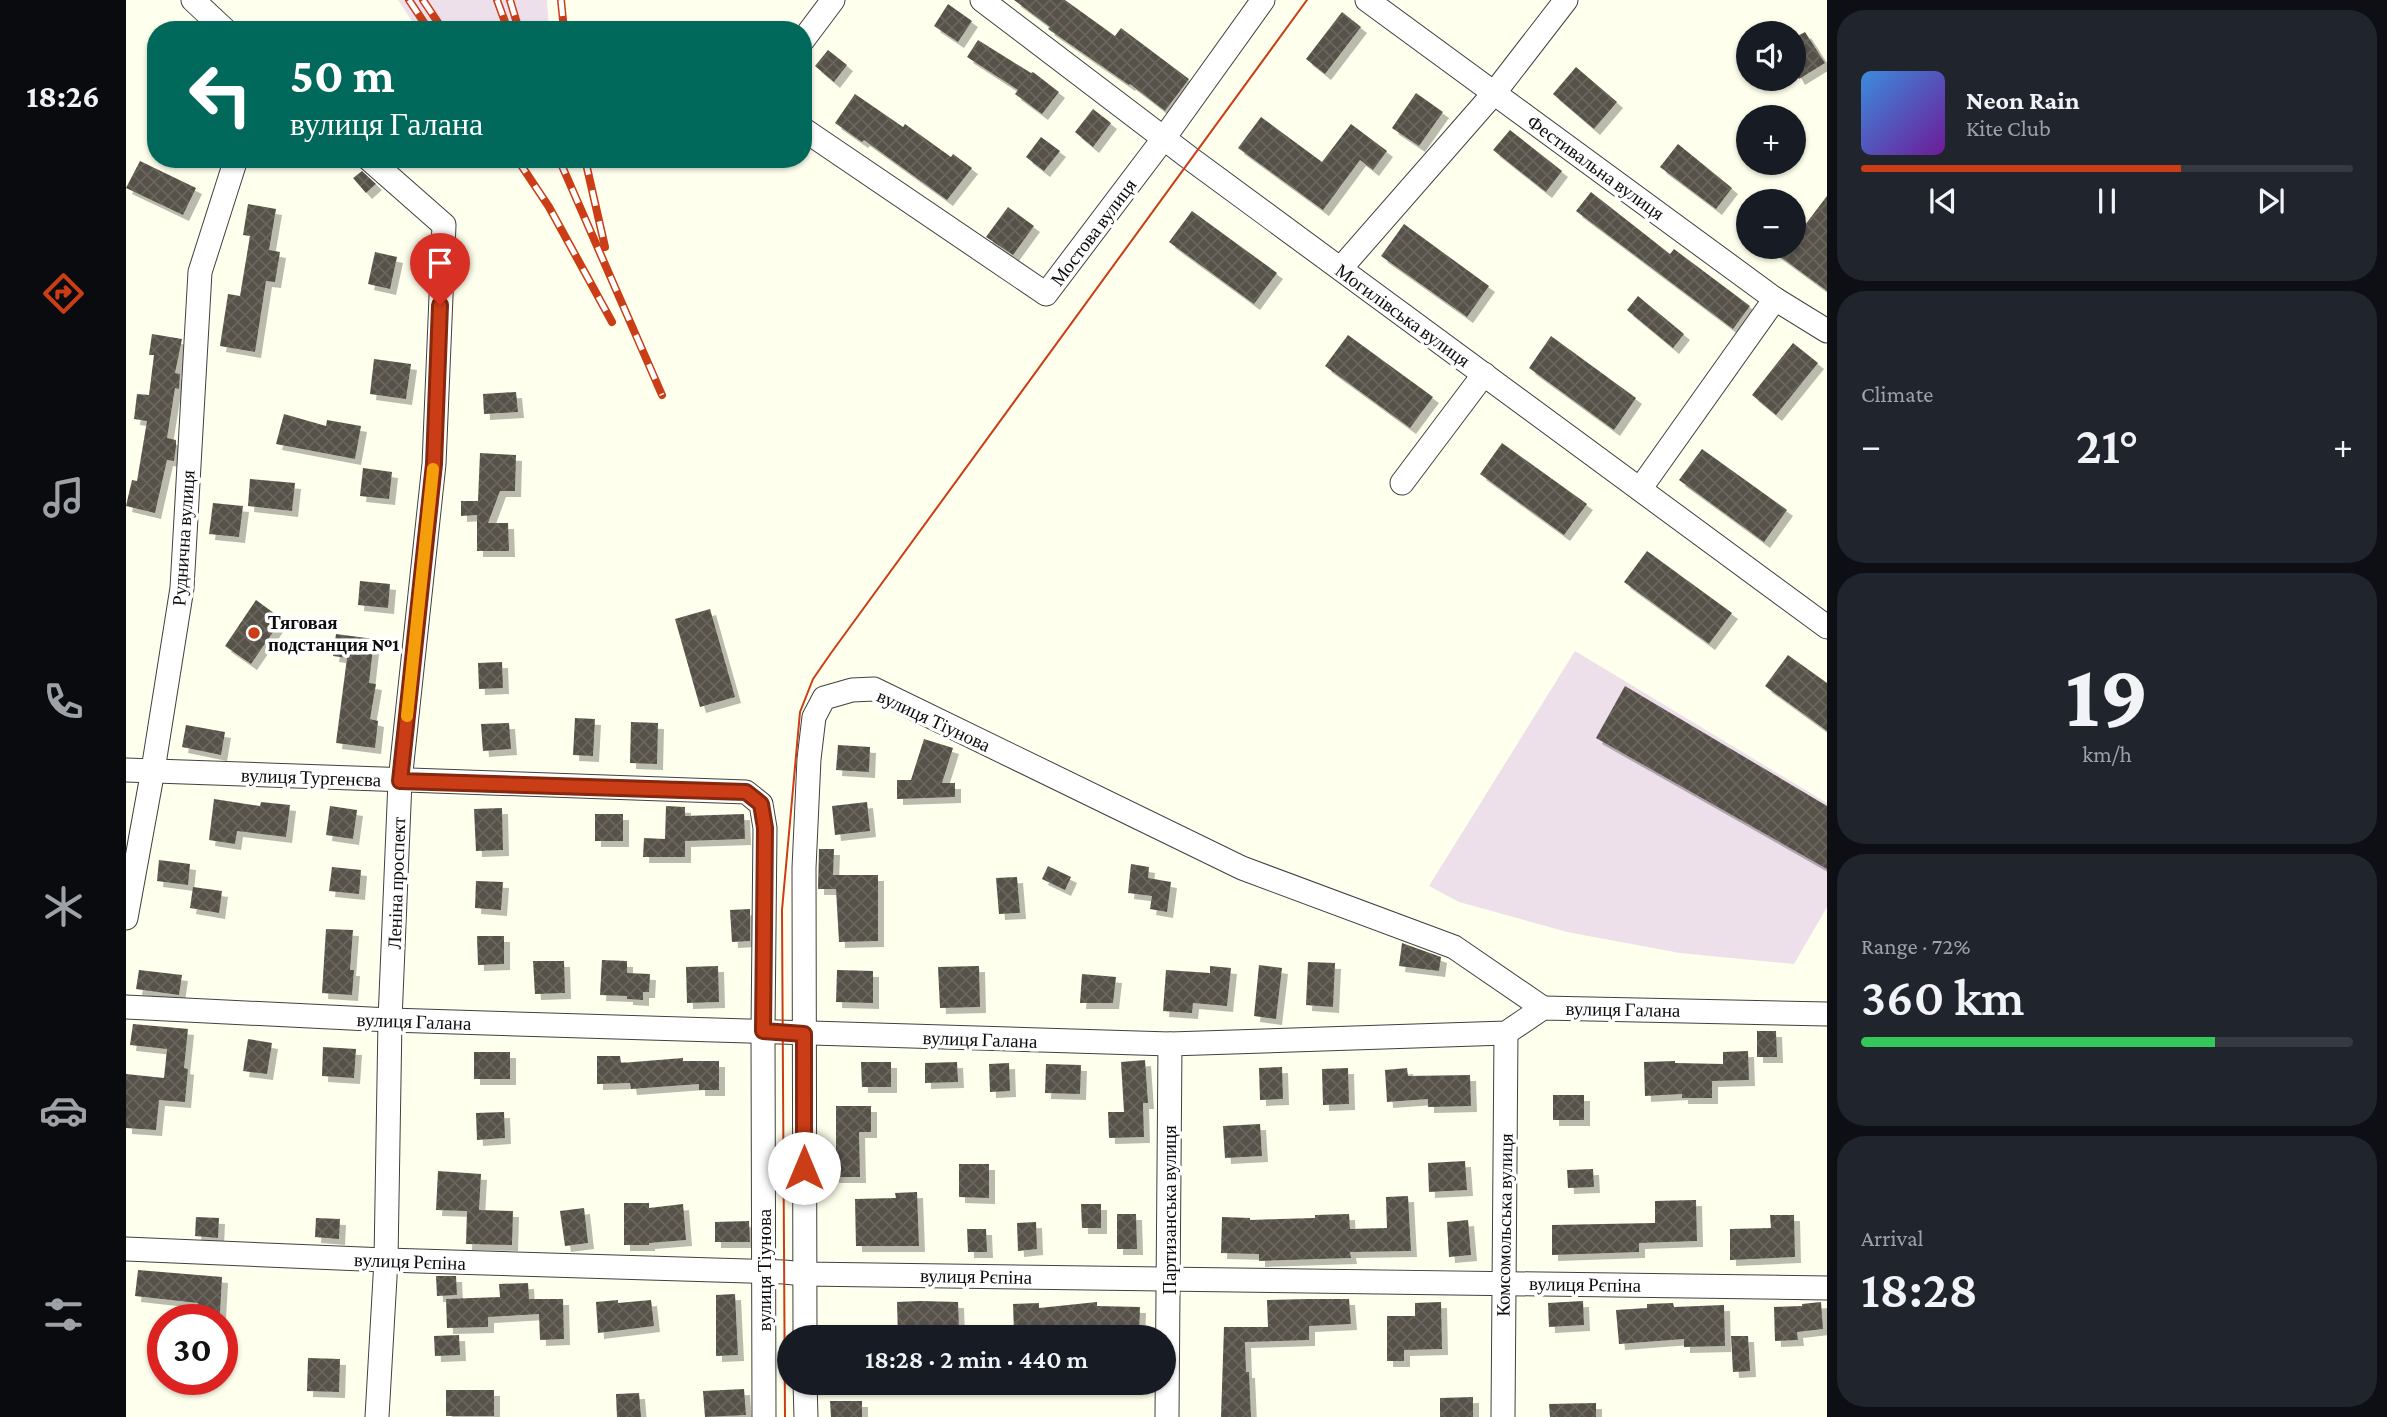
<!DOCTYPE html>
<meta charset="utf-8">
<style>
:root{--surface:#171b24;--page:#20242c;--text:#f1f3f6;--muted:#9ea1a6;--line:#363941;--accent:#cb3d16}
body{margin:0;font-family:"Crimson Pro",serif;background:var(--page);color:var(--text);height:100vh;display:flex;flex-direction:column;font-size:26px;white-space:nowrap}
*{box-sizing:border-box;margin:0}
p{font-size:23px;color:var(--muted)}
.icon{flex:none;width:38px;height:38px;fill:none;stroke:currentColor;stroke-width:2;stroke-linecap:round;stroke-linejoin:round}
.map{position:relative;flex:1;overflow:hidden}
.drawer{display:flex;flex-direction:column;gap:10px;padding:10px;background:#0d0f14;width:560px}
.drawer>*{flex:none}
.guide{position:absolute;left:21px;top:21px;width:665px;height:147px;border-radius:28px;box-shadow:0 2px 5px #0004;background:#00695c;color:#fff;overflow:hidden}
.fabs{position:absolute;left:1610px;top:21px;display:grid;gap:14px}
.fabs a{display:grid;place-items:center;width:70px;height:70px;border-radius:50%;background:var(--surface);box-shadow:0 2px 5px #0004;font-size:35px}
.speed{position:absolute;left:21px;top:1304px;display:flex;gap:14px;font-size:35px;font-weight:700;text-align:center}
.speed>*{display:grid;place-content:center;width:91px;height:91px;border-radius:50%;background:var(--surface);box-shadow:0 2px 5px #0004;line-height:1}
.speed .limit{border:10px solid #d22;background:#fff;color:#111}
.pin{position:absolute;display:grid;place-items:center;width:60px;height:60px;color:#fff;margin:-72px -30px;border-radius:50% 50% 50% 0;rotate:-45deg;box-shadow:0 0 7px #0007}
.pin .icon{rotate:45deg}
.me{position:absolute;width:77px;margin:-38px;rotate:0deg;stroke-linejoin:round;filter:drop-shadow(0 0 5px #0008)}
.turn{display:flex;align-items:center;gap:24px;height:147px;padding:0 28px;font-size:32px}
.turn .icon{width:91px;height:91px;stroke-width:2.5}
.turn b{display:block;font-size:49px;line-height:60px}
.big{font-size:52px;font-weight:600;line-height:1.1}
.drawer .tile{flex:1;display:flex;flex-direction:column;justify-content:center;gap:10px;min-width:0;padding:0 24px;border-radius:28px;background:var(--page)}
.drawer .dial{align-items:center;gap:0}
.dial b{font-size:91px;line-height:1}
.song{display:flex;align-items:center;gap:21px}
.cover{width:84px;height:84px;border-radius:10px;background:linear-gradient(135deg,hsl(210 70% 55%),hsl(280 70% 35%))}
.played{height:7px;border-radius:4px;background:linear-gradient(90deg,var(--accent) 65%,var(--line) 65%)}
.keys{display:flex;justify-content:space-around;direction:ltr}
.heat{display:flex;justify-content:space-between;align-items:center;font-size:38px;direction:ltr}
.charge{height:10px;border-radius:5px;background:linear-gradient(90deg,#34c759 72%,var(--line) 0)}
.trip{position:absolute;left:651px;top:1325px;width:399px;height:70px;border-radius:35px;background:var(--surface);box-shadow:0 2px 5px #0004;font-weight:600;line-height:70px;text-align:center}
main{display:flex;flex:1;min-height:0}
.dock{display:flex;flex-direction:column;width:126px;justify-content:space-around;align-items:center;background:#090b0e;color:var(--muted)}
.dock .icon{width:49px;height:49px}
.dock .active{color:var(--accent)}
.dock b{font-size:32px;color:var(--text)}
.map>svg:first-child{display:block}
</style>
<main>
<nav class="dock">
<b>18:26</b>
<svg class="icon active" aria-label="directions" viewBox="0 0 24 24"><path d="M12 3l9 9-9 9-9-9zM9 14v-3h6M13 9l2 2-2 2"/></svg>
<svg class="icon" aria-label="music" viewBox="0 0 24 24"><path d="M9 18V5l10-2v13"/><circle cx="6" cy="18" r="3"/><circle cx="16" cy="16" r="3"/></svg>
<svg class="icon" aria-label="phone" viewBox="0 0 24 24"><path d="M5 4h4l2 5-3 2q2 4 5 5l2-3 5 2v4C11 20 4 13 5 4z"/></svg>
<svg class="icon" aria-label="climate" viewBox="0 0 24 24"><path d="M12 3v18M4 7l16 10M4 17L20 7"/></svg>
<svg class="icon" aria-label="car" viewBox="0 0 24 24"><path d="M5 17H2v-5l4-1 3-4h7l3 4 3 1v5h-3M9 17h6M6 11h13"/><circle cx="7" cy="17" r="2"/><circle cx="17" cy="17" r="2"/></svg>
<svg class="icon" aria-label="filters" viewBox="0 0 24 24"><path d="M4 7h16M4 17h16"/><circle cx="9" cy="7" r="2"/><circle cx="15" cy="17" r="2"/></svg>
</nav>
<div class="map">
<svg width="1701" height="1417" viewBox="0 0 1701 1417">
<defs>
<pattern id="building-cross-hatch" width="8" height="8" patternUnits="userSpaceOnUse" patternTransform="scale(1.75)"><rect width="8" height="8" fill="#575148"/><path d="M0 0l8 8M0 8l8-8" fill="none" stroke="#6a655e"/></pattern>
<filter id="shadow"><feDropShadow dx="6" dy="6" stdDeviation="0" flood-color="#0004"/></filter>
</defs>
<rect width="100%" height="100%" fill="#feffec"/>
<!-- industrial -->
<g fill="#ede0eb">
<path d="M272,0h149l2,30h-131z"/>
<path d="M1449,651l252,152v104l-33,57 -114,-11 -113,-21 -108,-30 -30,-16z"/>
</g>
<!-- building -->
<g fill="url(#building-cross-hatch)" filter="url(#shadow)">
<path d="M888,0h51l50,36 6,-8 68,51 -24,32 -35,-27 -1,1 -81,-56 2,-2z"/>
<path d="M822,4l24,17 -14,21 -24,-16z"/>
<path d="M1216,12l19,15 -36,47 -19,-15z"/>
<path d="M1679,32l20,31 -26,16 -5,-9v-32z"/>
<path d="M852,40l53,33 2,-1 26,20 -17,22 -27,-20 3,-4 -51,-33z"/>
<path d="M702,50l19,15 -13,17 -19,-16z"/>
<path d="M1450,67l41,35 -23,27 -41,-35z"/>
<path d="M1290,93l27,19 -24,34 -27,-18z"/>
<path d="M729,94l48,33 2,-3 46,33 2,-3 19,14 -25,32 -83,-60 -2,2 -27,-19z"/>
<path d="M967,109l18,14 -18,24 -18,-15z"/>
<path d="M1135,117l61,45 29,-38 36,27 -14,19 -13,-10 -37,50 -85,-62z"/>
<path d="M1384,130l52,41 -16,21 -53,-42z"/>
<path d="M915,137l19,14 -16,20 -18,-14z"/>
<path d="M1552,144l54,44 -16,21 -56,-42z"/>
<path d="M14,161l56,27 -13,27 -57,-27z"/>
<path d="M236,171l14,13 -10,9 -13,-15z"/>
<path d="M1465,192l79,62 4,-5 76,57 -17,23 -157,-118z"/>
<path d="M1701,196v95l-60,-44h27v-31l11,9z"/>
<path d="M122,204l28,5 -7,41 11,2 -5,30 -9,-1 -11,71 -35,-6 8,-52 12,2 10,-60 -7,-1z"/>
<path d="M882,207l26,19 -21,29 -27,-18z"/>
<path d="M1066,211l85,62 -23,31 -85,-62z"/>
<path d="M1278,224l85,62 -22,31 -86,-61z"/>
<path d="M249,252l22,5 -7,32 -22,-5z"/>
<path d="M1512,296l46,38 -11,14 -46,-38z"/>
<path d="M26,334l30,5 -7,34 5,1 -1,15 -4,-1 -8,50 9,2v6l-2,15 -7,-1 -12,53 -29,-7 6,-26 5,1 10,-60 -13,-2 3,-25 12,1 5,-40h-5z"/>
<path d="M1222,335l85,62 -23,31 -85,-62z"/>
<path d="M1425,336l85,62 -22,32 -85,-62z"/>
<path d="M1667,343l25,20 -42,52 -24,-20z"/>
<path d="M248,359l37,5 -5,35 -36,-5z"/>
<path d="M390,392l2,20 -34,2 -1,-20z"/>
<path d="M158,414l42,12 1,-6 34,6 -6,33 -79,-15z"/>
<path d="M1376,443l85,61 -23,31 -84,-61z"/>
<path d="M1576,449l85,61 -23,32 -85,-62z"/>
<path d="M354,453l36,2 -1,36h-15l-12,32h20l1,28h-32v-36l-16,1v-15h17z"/>
<path d="M237,468l29,4 -3,27 -29,-3z"/>
<path d="M124,479l45,4 -3,28 -44,-5z"/>
<path d="M87,503l30,3 -4,31 -30,-3z"/>
<path d="M1521,551l85,62 -23,31 -85,-62z"/>
<path d="M234,581l30,3 -2,24 -30,-3z"/>
<path d="M130,600l26,19 -31,45 -26,-18z"/>
<path d="M584,609l25,88 -35,10 -25,-88z"/>
<path d="M210,634l38,5 -5,44 7,1 -6,35 8,2 -3,27 -39,-5 11,-85 -14,-2z"/>
<path d="M1662,655l39,28v48l-62,-45z"/>
<path d="M376,662l1,26 -24,1 -1,-26z"/>
<path d="M1499,686l202,120v63l-231,-131z"/>
<path d="M449,718l20,1 -2,37 -20,-1z"/>
<path d="M505,722l27,1 -1,41 -27,-1z"/>
<path d="M383,723l2,26 -28,2 -2,-27z"/>
<path d="M60,725l39,7 -4,23 -39,-8z"/>
<path d="M798,739l29,9 -11,35h13v14l-58,2v-19h14z"/>
<path d="M712,745l32,2 -1,25 -33,-2z"/>
<path d="M88,799l46,7 1,-4 29,3 -4,32 -49,-6 -2,13 -26,-4z"/>
<path d="M741,802l3,29 -35,4 -3,-29z"/>
<path d="M204,806l27,4 -4,29 -27,-4z"/>
<path d="M540,806l19,1v9l59,-2 1,25 -60,2v16h-42l1,-19 21,1z"/>
<path d="M376,808l1,42 -27,1 -2,-42z"/>
<rect x="469" y="814" width="28" height="27"/>
<path d="M693,849h15l-1,26h45v66l-39,1 -3,-53h-18z"/>
<path d="M33,860l31,4 -2,21 -31,-4z"/>
<path d="M1005,864l18,3 -1,11 23,4 -4,30 -17,-3 2,-13 -24,-3z"/>
<path d="M922,866l23,11 -6,13 -23,-11z"/>
<path d="M206,867l29,3 -2,24 -30,-3z"/>
<path d="M891,877l3,36 -21,1 -3,-36z"/>
<path d="M350,881l27,1 -2,28 -26,-2z"/>
<path d="M67,887l29,4 -3,22 -29,-5z"/>
<path d="M624,909v32l-18,1 -2,-32z"/>
<path d="M200,929l27,1 -3,40h4l-2,25 -30,-2z"/>
<path d="M351,936h27v28l-26,1z"/>
<path d="M1276,943l39,14 -2,14 -40,-5z"/>
<path d="M476,960l25,1v12l23,1 -1,18h-6v8l-16,-1v-3l-27,-1z"/>
<path d="M407,961h31l1,32 -30,1z"/>
<path d="M1182,962l27,1 -2,44 -27,-2z"/>
<path d="M1133,965l23,3 -6,51 -22,-3z"/>
<path d="M592,966l1,36 -32,1 -1,-36z"/>
<path d="M853,966l1,41 -40,1 -2,-41z"/>
<path d="M1084,966l21,2 -4,38 -34,-3 -1,10 -29,-2 3,-41 44,3z"/>
<path d="M13,970l43,5 -3,20 -43,-6z"/>
<path d="M711,970l36,1v32l-37,-1z"/>
<path d="M956,974l34,3 -3,26h-33z"/>
<path d="M7,1024l55,5 -4,39 4,1 -3,33 -26,-2 -3,30 -30,-2v-54l38,4 3,-29 -37,-4z"/>
<path d="M1631,1031h19l1,26h-20z"/>
<path d="M122,1039l24,4 -5,31 -24,-3z"/>
<path d="M197,1047l33,2 -2,29 -32,-2z"/>
<path d="M1622,1051l1,29 -37,1v17h-30v-4l-37,2 -1,-34 31,-1v2l48,1v-12z"/>
<rect x="348" y="1052" width="36" height="27"/>
<path d="M471,1056h23l1,7 62,-5v3h36v29h-20v-6l-68,5 -1,-6 -33,1z"/>
<path d="M1019,1060l3,43h-5l1,34 -35,1 -1,-26h16l-3,-50z"/>
<path d="M735,1062h30v25h-29z"/>
<path d="M831,1062l1,20 -33,1v-20z"/>
<path d="M883,1063l1,28 -20,1 -1,-28z"/>
<path d="M920,1064l35,1 -1,29 -35,-1z"/>
<path d="M1156,1067l1,32 -23,1 -1,-32z"/>
<path d="M1222,1068l1,36 -26,1 -1,-36z"/>
<path d="M1281,1068l1,8 62,-1 1,31 -43,1v-8l-41,3 -2,-32z"/>
<rect x="1427" y="1095" width="31" height="25"/>
<path d="M710,1106h35v26h-12l1,45h-27l-1,-23h4z"/>
<path d="M378,1112l1,26 -28,2 -1,-27z"/>
<path d="M1134,1124l2,32 -37,2 -2,-32z"/>
<path d="M1339,1161l2,29 -38,2 -1,-29z"/>
<path d="M833,1164h30v34l-30,-1z"/>
<path d="M1467,1169l1,18 -26,1 -1,-18z"/>
<path d="M312,1171l43,3 -2,36 34,1 -1,34 -46,-1 1,-33 -31,-1z"/>
<path d="M791,1192l2,54h-63l-1,-47 41,-1 -1,-5z"/>
<path d="M1282,1196l3,55 -61,1 1,6 -92,3v-7l-38,-1 1,-36 28,1v2l65,-2v-3l34,-1 1,15 37,-1 -1,-31z"/>
<path d="M1570,1200l1,41 -58,2v9l-87,3v-30l103,-2v-22z"/>
<path d="M498,1203h25v5l34,-4 3,36 -37,3v2h-25z"/>
<path d="M955,1204h20v24h-19z"/>
<path d="M458,1208l4,35 -23,3 -5,-35z"/>
<path d="M991,1214h19l1,35h-20z"/>
<path d="M1644,1215h24l1,42 -65,3v-31l41,-1z"/>
<path d="M70,1217l23,1 -1,20 -23,-2z"/>
<path d="M190,1218l24,1 -1,20 -24,-2z"/>
<path d="M1342,1220l3,35 -22,2 -2,-35z"/>
<path d="M623,1221l1,21h-35v-20z"/>
<path d="M910,1222l1,27 -19,2 -1,-28z"/>
<path d="M841,1229h19l1,23h-19z"/>
<path d="M12,1270l84,7 -2,36 -23,-1 1,-9 -63,-7z"/>
<path d="M310,1276h20l1,19 -20,1z"/>
<path d="M402,1283l1,16h34l1,40 -24,1 -1,-26 -51,3v10l-41,1 -1,-29 54,-2 -1,-13z"/>
<path d="M609,1294l3,61 -22,1v-61z"/>
<path d="M1182,1299h41l2,25 -42,2v14l-64,2 1,30h3l2,45h-30l3,-90h44l-1,-27z"/>
<path d="M492,1300v3l33,-3 3,26 -56,7 -2,-31z"/>
<path d="M794,1301l38,1 1,26 -39,1 1,8h-23l-1,-35z"/>
<path d="M1457,1301l1,24 -35,2 -1,-24z"/>
<path d="M971,1302v4l43,1 -1,29h-29v-7l-36,3 1,5h-20v-6l-41,1 -1,-28 26,-1v5z"/>
<path d="M1315,1302l1,47 -38,1v11h-17v-45h28v-13z"/>
<path d="M1695,1302l2,27 -26,3 1,8 -23,1 -1,-34 28,-1v-2z"/>
<path d="M1547,1303l1,4 50,-2 1,41 -41,1v-8l-65,5 -3,-34 31,-2v-4z"/>
<path d="M333,1335l1,20 -25,1 -1,-20z"/>
<path d="M1605,1336h17l2,35 -17,1z"/>
<path d="M182,1358l32,1 -1,33 -32,-1z"/>
<path d="M618,1389l2,26 -41,2 -2,-26z"/>
<rect x="320" y="1390" width="48" height="26"/>
<path d="M513,1393l2,24h-24l-1,-23z"/>
<path d="M1347,1397v20h-33v-19z"/>
<path d="M704,1401h32v16h-31z"/>
<path d="M1470,1403v14h-46l-1,-13z"/>
</g>
<g fill="none" stroke-linecap="round" stroke-linejoin="round">
<defs>
<g id="minor">
<path d="M67,0l32,30"/>
<path d="M856,0l209,159 636,468"/>
<path d="M1241,0l408,299 52,32"/>
<path d="M677,40l30,-40"/>
<path d="M677,129l243,165 118,-156 99,-138"/>
<path d="M243,159l75,66 -10,239 -34,317 -10,239 -4,240 -9,157"/>
<path d="M1215,268l154,-176 71,-92"/>
<path d="M1276,483l82,-109"/>
<path d="M1514,489l135,-190"/>
<path d="M0,770l620,22 15,12 4,24 -2,203 1,386"/>
<path d="M0,918l27,-148 29,-182 18,-316 36,-113"/>
<path d="M0,1007l264,13 780,24 336,-11 37,-25 284,6"/>
<path d="M0,1249l260,11 398,12 20,2 1023,14"/>
<path d="M679,1337l-1,-469 5,-109 5,-42 10,-19 28,-8 22,-1 368,179 212,79 89,61"/>
<path d="M679,1382l1,35"/>
<path d="M1041,1417l3,-373"/>
<path d="M1377,1417l3,-384"/>
</g>
</defs>
<!-- minor casing -->
<use href="#minor" stroke="#404040" stroke-width="25"/>
<!-- minor -->
<use href="#minor" stroke="#fff" stroke-width="23"/>
<!-- tram -->
<path stroke="#cb3d16" stroke-width="2" d="M659,1417l-3,-507 18,-198 13,-33 18,-26 476,-653"/>
<defs>
<g id="rail">
<path d="M283,0l20,30"/>
<path d="M297,0l20,30"/>
<path d="M371,0l11,30"/>
<path d="M384,0l9,30"/>
<path d="M435,0l3,30"/>
<path d="M391,159l32,48 63,115"/>
<path d="M433,159l103,236"/>
<path d="M459,159l20,88"/>
</g>
</defs>
<!-- rail casing -->
<use href="#rail" stroke="#cb3d16" stroke-width="8"/>
<!-- rail -->
<use href="#rail" stroke="#fff" stroke-width="5" stroke-dasharray="16" stroke-linecap="butt"/>
</g>
<g fill="none" stroke-linecap="round" stroke-linejoin="round">
<defs>
<path id="route" d="M314,305l-6,159 -34,317 346,11 15,12 4,24 -2,203 41,3v134"/>
</defs>
<!-- route casing -->
<use href="#route" stroke="#84280e" stroke-width="18"/>
<!-- route -->
<use href="#route" stroke="#cb3d16" stroke-width="12"/>
<!-- slow -->
<path stroke="#f59e0b" stroke-width="12" d="M281,716l26,-247"/>
</g>
<!-- markers -->
<circle fill="#cb3d16" stroke="#fff" stroke-width="2.5" cx="128" cy="633" r="7"/>
<g text-anchor="middle" stroke-width="7" stroke-linejoin="round" paint-order="stroke">
<!-- street labels -->
<g font-size="19" fill="#0d0d0d" stroke="#fff">
<text transform="translate(1470 167) rotate(36)" y="7">Фестивальна вулиця</text>
<text transform="translate(967 232) rotate(-53)" y="7">Мостова вулиця</text>
<text transform="translate(1277 315) rotate(36)" y="7">Могилівська вулиця</text>
<text transform="translate(57 538) rotate(-86)" y="7">Руднична вулиця</text>
<text transform="translate(808 720) rotate(25)" y="7">вулиця Тіунова</text>
<text transform="translate(185 777) rotate(2)" y="7">вулиця Тургенєва</text>
<text transform="translate(270 883) rotate(-88)" y="7">Леніна проспект</text>
<text transform="translate(1497 1009) rotate(1)" y="7">вулиця Галана</text>
<text transform="translate(288 1021) rotate(2)" y="7">вулиця Галана</text>
<text transform="translate(854 1039) rotate(2)" y="7">вулиця Галана</text>
<text transform="translate(1043 1210) rotate(-90)" y="7">Партизанська вулиця</text>
<text transform="translate(1378 1225) rotate(-89)" y="7">Комсомольська вулиця</text>
<text transform="translate(284 1261) rotate(2)" y="7">вулиця Рєпіна</text>
<text transform="translate(638 1270) rotate(-90)" y="7">вулиця Тіунова</text>
<text transform="translate(850 1276) rotate(1)" y="7">вулиця Рєпіна</text>
<text transform="translate(1459 1284) rotate(1)" y="7">вулиця Рєпіна</text>
</g>
<!-- poi labels -->
<g font-size="19" font-weight="bold" fill="#0d0d0d" stroke="#fff" text-anchor="start">
<text x="142" y="629">Тяговая<tspan x="142" dy="22">подстанция №1</tspan></text>
</g>
</g>
</svg>
<div class="fabs">
<a><svg class="icon" aria-label="sound" viewBox="0 0 24 24"><path d="M4 9h4l5-4v14l-5-4H4zM17 9q2 3 0 6"/></svg></a>
<a>+</a>
<a>−</a>
</div>
<div class="speed"><div class="limit">30</div></div>
<div class="pin" style="left:314px;top:305px;background:#d93025"><svg class="icon" aria-label="arrive" viewBox="0 0 24 24"><path d="M6 21V4h12l-3 4 3 4H6"/></svg></div>
<svg class="me" style="left:678px;top:1168px" viewBox="-20 -20 40 40"><circle r="19" fill="#fff"/><path d="M0-13L10 11 0 6-10 11z" fill="#cb3d16"/></svg>
<div class="trip">18:28 · 2 min · 440 m</div>
<div class="guide">
<div class="turn"><svg class="icon" aria-label="left" viewBox="0 0 24 24"><path d="M17 20v-9H6M10 6l-5 5 5 5"/></svg><div><b>50 m</b>вулиця Галана</div></div>
</div>
</div>
<section class="drawer">
<div class="tile">
<div class="song"><i class="cover"></i><div><b>Neon Rain</b><p>Kite Club</p></div></div>
<div class="played"></div>
<div class="keys"><svg class="icon" aria-label="previous" viewBox="0 0 24 24"><path d="M18 5L8 12l10 7zM5 5v14"/></svg><svg class="icon" aria-label="pause" viewBox="0 0 24 24"><path d="M8 5v14M16 5v14"/></svg><svg class="icon" aria-label="next" viewBox="0 0 24 24"><path d="M6 5l10 7-10 7zM19 5v14"/></svg></div>
</div>
<div class="tile"><p>Climate</p>
<div class="heat"><a>−</a><b class="big">21°</b><a>+</a></div>
</div>
<div class="tile dial"><b>19</b><p>km/h</p></div>
<div class="tile"><p>Range · 72%</p><b class="big">360 km</b><div class="charge"></div></div>
<div class="tile"><p>Arrival</p><b class="big">18:28</b></div>
</section>
</main>
